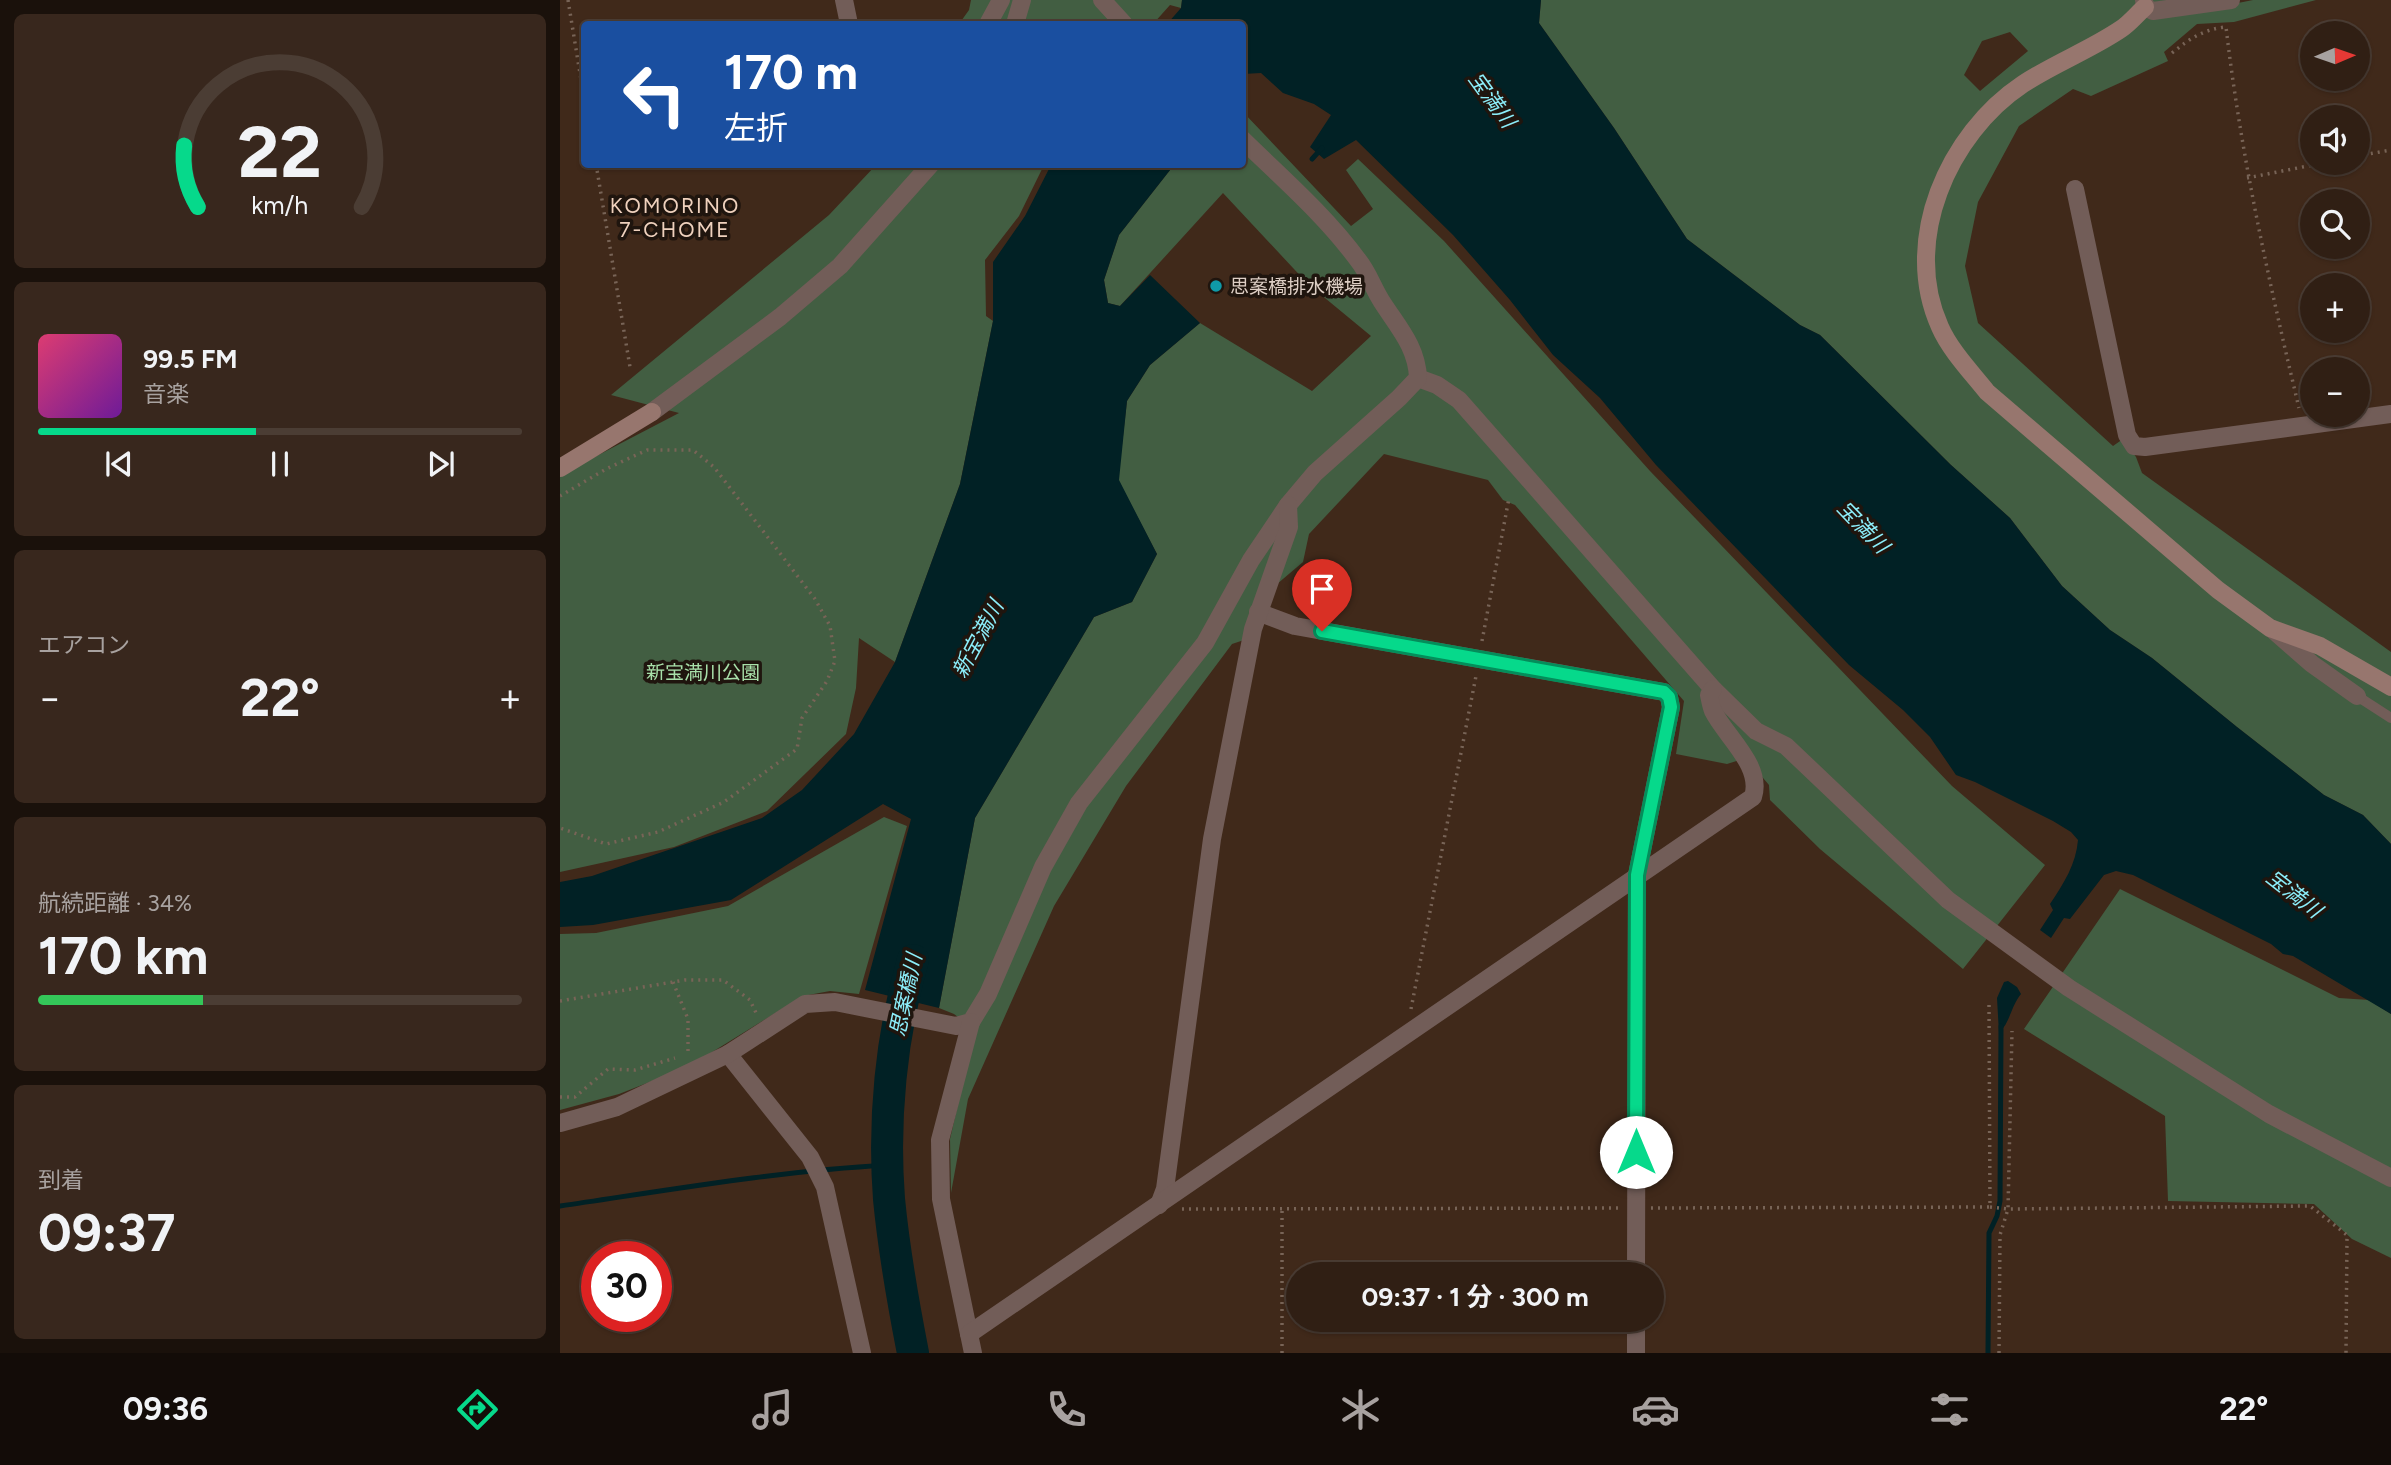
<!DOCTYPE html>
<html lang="ja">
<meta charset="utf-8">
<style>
:root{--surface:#301f14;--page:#38271d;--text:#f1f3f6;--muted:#a8a2a0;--line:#4b3d34;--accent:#06d98b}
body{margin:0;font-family:Figtree,"Noto Sans JP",sans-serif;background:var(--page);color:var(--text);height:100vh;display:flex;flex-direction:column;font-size:26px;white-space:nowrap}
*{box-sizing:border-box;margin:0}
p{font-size:23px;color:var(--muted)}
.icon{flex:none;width:38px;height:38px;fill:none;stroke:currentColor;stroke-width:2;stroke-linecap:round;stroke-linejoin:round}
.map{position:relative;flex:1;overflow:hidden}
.drawer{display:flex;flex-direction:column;gap:14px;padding:14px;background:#1a110b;width:560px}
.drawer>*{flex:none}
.guide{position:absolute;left:21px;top:21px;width:665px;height:147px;border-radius:7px;box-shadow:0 2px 5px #0004,0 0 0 2px var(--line);background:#1a4fa0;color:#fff;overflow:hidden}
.needle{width:46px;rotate:88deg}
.controls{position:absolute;left:1740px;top:21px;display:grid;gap:14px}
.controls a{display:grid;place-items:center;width:70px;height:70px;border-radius:50%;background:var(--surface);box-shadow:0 2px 5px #0004,0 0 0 2px var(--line);font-size:35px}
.speed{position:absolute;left:21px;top:1241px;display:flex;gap:14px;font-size:35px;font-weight:700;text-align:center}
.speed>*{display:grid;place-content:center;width:91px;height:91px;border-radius:50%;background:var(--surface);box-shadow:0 2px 5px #0004,0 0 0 2px var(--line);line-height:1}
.speed .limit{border:10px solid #d22;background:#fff;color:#111}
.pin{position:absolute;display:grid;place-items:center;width:60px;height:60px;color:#fff;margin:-72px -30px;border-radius:50% 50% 50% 0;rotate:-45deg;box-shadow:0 0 7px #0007}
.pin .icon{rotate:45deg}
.me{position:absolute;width:77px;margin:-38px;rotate:0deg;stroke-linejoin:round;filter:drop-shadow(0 0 5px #0008)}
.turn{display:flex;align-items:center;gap:24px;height:147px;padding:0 28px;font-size:32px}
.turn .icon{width:91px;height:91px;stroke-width:2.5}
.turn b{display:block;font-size:49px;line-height:60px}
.big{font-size:52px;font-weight:700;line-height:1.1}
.drawer .card{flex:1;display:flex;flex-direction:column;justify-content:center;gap:10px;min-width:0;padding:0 24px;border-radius:10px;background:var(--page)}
.drawer .dial{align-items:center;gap:0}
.dial svg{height:182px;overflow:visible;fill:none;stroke:var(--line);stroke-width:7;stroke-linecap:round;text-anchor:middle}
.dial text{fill:var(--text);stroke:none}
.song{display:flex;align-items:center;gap:21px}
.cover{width:84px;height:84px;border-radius:10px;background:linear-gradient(135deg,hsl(340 70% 55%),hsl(280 70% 35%))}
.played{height:7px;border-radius:4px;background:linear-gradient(90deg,var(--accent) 45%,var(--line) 45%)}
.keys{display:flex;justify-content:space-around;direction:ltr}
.heat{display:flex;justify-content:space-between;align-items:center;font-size:38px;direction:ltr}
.charge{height:10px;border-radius:5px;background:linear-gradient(90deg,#34c759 34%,var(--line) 0)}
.trip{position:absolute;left:726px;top:1262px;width:378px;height:70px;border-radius:35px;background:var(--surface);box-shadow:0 2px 5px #0004,0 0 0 2px var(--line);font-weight:700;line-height:70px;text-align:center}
.dock{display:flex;height:112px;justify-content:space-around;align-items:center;background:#130c08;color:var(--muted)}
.dock .icon{width:49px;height:49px}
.dock .active{color:var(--accent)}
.dock b{font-size:32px;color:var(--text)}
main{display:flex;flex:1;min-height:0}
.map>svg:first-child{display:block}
</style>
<main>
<section class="drawer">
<div class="card dial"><svg viewBox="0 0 100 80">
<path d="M14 69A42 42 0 1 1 86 69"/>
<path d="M14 69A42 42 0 0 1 8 42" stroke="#06d98b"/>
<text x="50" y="56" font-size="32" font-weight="700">22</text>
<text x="50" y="72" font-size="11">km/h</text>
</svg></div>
<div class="card">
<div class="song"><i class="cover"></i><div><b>99.5 FM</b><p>音楽</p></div></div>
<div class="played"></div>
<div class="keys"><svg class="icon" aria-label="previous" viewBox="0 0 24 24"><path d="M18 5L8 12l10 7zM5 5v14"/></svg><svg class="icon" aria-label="pause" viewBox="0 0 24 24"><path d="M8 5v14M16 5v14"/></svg><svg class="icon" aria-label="next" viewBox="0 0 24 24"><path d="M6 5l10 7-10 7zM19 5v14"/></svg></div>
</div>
<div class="card"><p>エアコン</p>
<div class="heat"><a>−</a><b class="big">22°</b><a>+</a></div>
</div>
<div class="card"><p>航続距離 · 34%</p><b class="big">170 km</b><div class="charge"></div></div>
<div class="card"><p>到着</p><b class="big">09:37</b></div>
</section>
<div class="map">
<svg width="1831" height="1353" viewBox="0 0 1831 1353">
<rect width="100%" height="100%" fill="#40291a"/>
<!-- green -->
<g fill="#425e42" fill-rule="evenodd">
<path d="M411,0h211l-1,8 -11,-3 -17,19h-194l10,-14z"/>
<path d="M981,0h648l4,12 60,-12h63l-82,22 -37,2 -33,28 4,9 -77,35 -18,-7 -54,37 -41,76 -13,64 13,57 135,123 10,-7 13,18 6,16 249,179v192l-28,-29 -39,-20 -87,-68 -85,-69 -42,-28 -48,-44 -52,-68 -59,-53 -131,-130 -20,-10 -113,-86 -73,-111 -75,-105zM1450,32l18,19 -48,40 -16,-16 18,-34z"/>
<path d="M683,112l108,114 22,-17 -27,-39 12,-11 86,82 206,230 302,315 93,79 -82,104 -143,-120 -50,-49 -1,-15 -23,-27 -19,6 -51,-10 8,-53 -169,-196 -12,-5 -15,-20 -104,-26 -75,80 -6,28 -47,40 -12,38 -12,4 -106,142 -72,120 -86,193 -17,94 -1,-54 25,-109 -21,-16 -15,-6 36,-190 119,-201 38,-15 25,-48 -39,-74 9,-79 23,-36 50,-42 112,68 59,-55 -63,-52 -85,-91 -103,113 -12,-3 -4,-23 15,-45 55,-70 68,-1z"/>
<path d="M316,165h168l-25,51 -34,44 1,56 7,5 -33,163 -65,178 -36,-24 -3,50 -10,46 -79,77 -93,36 -114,25v-397l119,-62 -68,-18 218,-180z"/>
<path d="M324,817l23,9 -48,168 -29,-3 -27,5 -115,71 -69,27 -59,16v-176l36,-1 132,-27z"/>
<path d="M1560,889l219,109 30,2 22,14v244l-39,-19 -38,-35 -146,-3 -3,-85 -141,-87z"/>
</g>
<!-- water -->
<g fill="#012125">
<path d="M622,0h359l-2,23 75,105 73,111 113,86 20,10 131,130 59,53 52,68 48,44 42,28 85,69 87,68 39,20 28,29v170l-98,-58 -10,-2 -12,-10 -138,-69 -17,-4 -12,4 -34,44 -6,-1 -13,20 -11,-8 13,-20 -3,-6c14,-21 26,-40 28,-64l-7,-8 -18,-11 -78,-39 -19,-7 -26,-38 -27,-27 -54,-45 -193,-200 -56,-67 -47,-43 -43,-55 -57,-65 -97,-95 -32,19 -14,-12 21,-32 -17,-11 -31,-11 -22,-20 -18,1 -1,-50h-75l14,-16z"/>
<path d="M491,165h123l-55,70 -15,45 4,23 12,3 30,-31 50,48 -50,42 -23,36 -8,79 38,74 -25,48 -38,15 -119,201 -36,190 -74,-18 46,-171 -28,-15 -152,96 -138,25 -33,2v-45l32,-6 170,-58 40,-28 52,-56 41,-72 65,-178 33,-163v-59l32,-46z"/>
<path d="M1448,981l9,6 4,7c-11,14 -10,27 -22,39l-2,-35 7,-16z"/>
</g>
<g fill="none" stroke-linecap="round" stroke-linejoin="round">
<!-- stream -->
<g stroke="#012125" stroke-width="5">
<path d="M752,159l10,-11"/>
<path d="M0,1206c109,-16 218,-35 328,-41"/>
<path d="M1428,1353l1,-120 8,-17 3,-15 1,-175"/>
</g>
<!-- river -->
<path stroke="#012125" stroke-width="32" d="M353,1353c-10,-51 -19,-102 -24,-154 -6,-79 2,-163 24,-239"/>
<!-- path -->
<g stroke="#786457" stroke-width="3.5" stroke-dasharray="2 5" stroke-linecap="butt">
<path d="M8,0l16,98"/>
<path d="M1612,53c17,-14 32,-24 54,-26 15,129 43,255 73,381"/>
<path d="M1797,156l34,-6"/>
<path d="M36,164l34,203"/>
<path d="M1687,178l76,-15"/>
<path d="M0,496l46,-27 41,-19h46l21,17 101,132 15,27 5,35 -8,20 -25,37 -5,31 -73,53 -66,30 -52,12 -46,-16"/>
<path d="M922,641l27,-143"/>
<path d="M113,982l15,37v35"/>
<path d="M0,1001l125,-21h38l27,20 7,15"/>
<path d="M851,1009l65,-333"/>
<path d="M0,1097h15l33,-28 27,1 40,-12"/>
<path d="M1430,1207l18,2 302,-3 37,29 -1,118"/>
<path d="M1091,1208l339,-1 -1,-202"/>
<path d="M622,1209l437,-1"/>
<path d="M722,1353v-145"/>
<path d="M1439,1353l1,-118 8,-26 4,-178"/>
</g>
<!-- lane -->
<path stroke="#725d58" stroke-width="10" d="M1797,696l34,22"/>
<!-- street -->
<g stroke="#725d58" stroke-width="18">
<path d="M284,0l5,24"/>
<path d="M542,0l22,24"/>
<path d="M1584,0l1,7 8,4 78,-11"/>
<path d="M428,24l13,-24"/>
<path d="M455,24l7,-24"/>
<path d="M1515,189l52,246 7,11 11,1 246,-33"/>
<path d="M858,378l19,7 22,15 254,289 43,42 30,15 162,154 121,88 200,126 122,64"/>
<path d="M92,412l128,-95 60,-51 91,-102"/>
<path d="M698,612l37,14 369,66 5,5 2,10 -34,168 -1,399"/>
<path d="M1712,629l40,35 45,32"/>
<path d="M168,1054l82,103 15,30 37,166"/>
<path d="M0,1123l57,-16 111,-53 77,-50 30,-2 121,24 15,-4 17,-28 55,-127 36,-64 126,-160 46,-83 37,-55 27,-32 84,-75 19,-20c-1,-31 -20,-51 -36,-76 -9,-14 -14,-30 -24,-42 -33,-45 -76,-82 -116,-121"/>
<path d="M599,1205l6,-16 47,-350 41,-210 36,-102 -1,-22"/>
<path d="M409,1334l-28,-135 -1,-59 31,-118"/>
<path d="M413,1353l-4,-19 784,-537c10,-31 -27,-60 -40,-86 -2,-5 -3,-11 -4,-16l4,-6"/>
<path d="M1076,1353v-33"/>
</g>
<!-- secondary -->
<g stroke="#97766e" stroke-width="18">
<path d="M1585,7c-8,7 -15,16 -24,22 -31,21 -66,34 -98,55 -75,50 -122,157 -83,243 10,23 31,45 47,65l231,198 52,38 50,18 71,41"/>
<path d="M0,468l92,-56"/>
</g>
</g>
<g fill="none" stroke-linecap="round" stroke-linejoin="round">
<defs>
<path id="route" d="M762,631l342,61 5,5 2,10 -34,168 -1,277"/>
</defs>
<!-- route casing -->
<use href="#route" stroke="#048d5a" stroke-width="18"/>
<!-- route -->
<use href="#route" stroke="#06d98b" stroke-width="12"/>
</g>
<!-- markers -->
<circle fill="#0f9aa8" stroke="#1f150e" stroke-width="2.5" cx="656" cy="286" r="7"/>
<g text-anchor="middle" stroke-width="7" stroke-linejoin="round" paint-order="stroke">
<!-- poi labels -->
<g font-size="19" fill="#decfc5" stroke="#1f150e" text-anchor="start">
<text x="670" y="293">思案橋排水機場</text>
</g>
<!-- park labels -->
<g font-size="19" fill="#a8e0a9" stroke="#1f150e">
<text x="143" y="679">新宝満川公園</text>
</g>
<!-- water labels -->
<g font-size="21" font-style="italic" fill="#8ceefa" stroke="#1f150e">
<text transform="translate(932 100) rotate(54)" y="7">宝満川</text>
<text transform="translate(1303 527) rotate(46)" y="7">宝満川</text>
<text transform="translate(418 639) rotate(-62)" y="7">新宝満川</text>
<text transform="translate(1734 894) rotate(38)" y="7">宝満川</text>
<text transform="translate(346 995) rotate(-78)" y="7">思案橋川</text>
</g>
<!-- neighbourhood labels -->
<g font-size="21" letter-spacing="2" fill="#efd1bd" stroke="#1f150e">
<text x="115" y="213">KOMORINO<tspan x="115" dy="24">7-CHOME</tspan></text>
</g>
</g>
</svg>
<div class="controls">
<a><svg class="needle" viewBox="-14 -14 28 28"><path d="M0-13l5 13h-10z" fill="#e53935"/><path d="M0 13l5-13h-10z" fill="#a8a2a0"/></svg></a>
<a><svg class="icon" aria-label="sound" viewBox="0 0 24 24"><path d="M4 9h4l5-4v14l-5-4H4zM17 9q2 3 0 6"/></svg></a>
<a><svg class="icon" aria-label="search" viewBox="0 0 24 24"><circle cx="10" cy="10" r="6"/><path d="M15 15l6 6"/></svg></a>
<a>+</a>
<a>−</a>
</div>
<div class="speed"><div class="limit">30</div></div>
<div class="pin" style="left:762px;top:631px;background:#d93025"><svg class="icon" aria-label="arrive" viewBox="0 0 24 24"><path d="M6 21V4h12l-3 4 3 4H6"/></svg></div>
<svg class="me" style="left:1076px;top:1152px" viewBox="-20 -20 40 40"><circle r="19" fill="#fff"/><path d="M0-13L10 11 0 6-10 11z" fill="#06d98b"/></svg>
<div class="trip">09:37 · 1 分 · 300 m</div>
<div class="guide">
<div class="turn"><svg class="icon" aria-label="left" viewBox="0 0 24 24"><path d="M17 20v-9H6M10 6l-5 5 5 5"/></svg><div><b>170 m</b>左折</div></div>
</div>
</div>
</main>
<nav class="dock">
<b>09:36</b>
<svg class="icon active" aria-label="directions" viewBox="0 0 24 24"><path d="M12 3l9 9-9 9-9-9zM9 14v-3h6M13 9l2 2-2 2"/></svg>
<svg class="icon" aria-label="music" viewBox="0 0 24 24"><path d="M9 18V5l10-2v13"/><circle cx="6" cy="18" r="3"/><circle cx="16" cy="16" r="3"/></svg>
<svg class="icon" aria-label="phone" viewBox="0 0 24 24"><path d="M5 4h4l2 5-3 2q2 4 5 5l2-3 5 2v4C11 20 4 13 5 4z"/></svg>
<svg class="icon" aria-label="climate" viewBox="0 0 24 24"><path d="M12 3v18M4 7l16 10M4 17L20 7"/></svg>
<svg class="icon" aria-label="car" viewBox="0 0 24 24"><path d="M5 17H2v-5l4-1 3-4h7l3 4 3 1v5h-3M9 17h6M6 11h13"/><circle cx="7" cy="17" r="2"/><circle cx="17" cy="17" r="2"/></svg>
<svg class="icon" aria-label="filters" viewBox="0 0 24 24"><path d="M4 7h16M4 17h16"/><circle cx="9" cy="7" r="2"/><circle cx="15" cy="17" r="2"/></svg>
<b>22°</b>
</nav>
